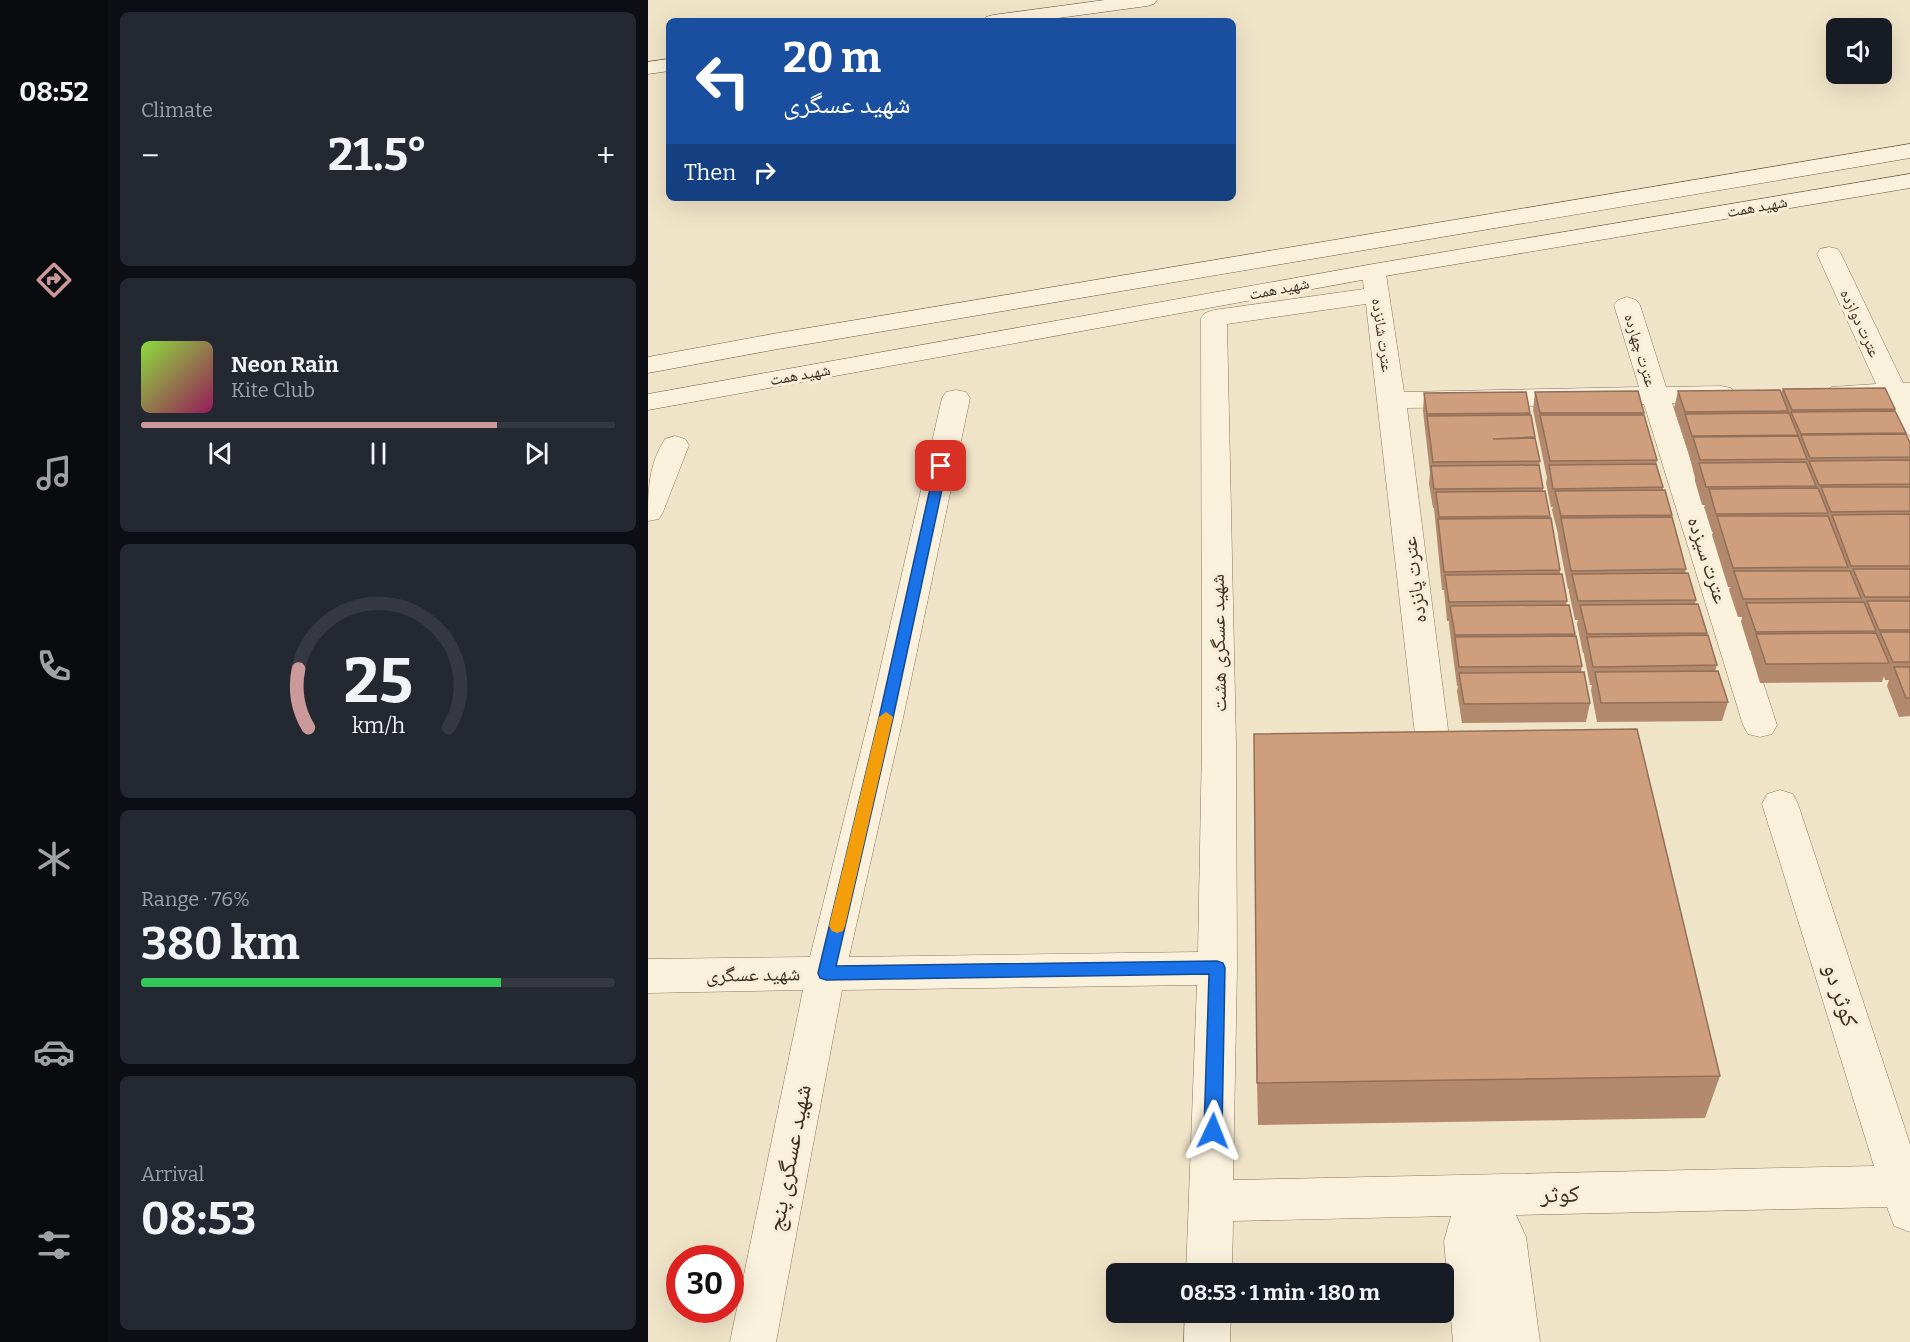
<!DOCTYPE html>
<meta charset="utf-8">
<style>
:root{--surface:#171b24;--page:#242831;--text:#f1f3f6;--muted:#9ea1a6;--line:#363941;--accent:#cc999b}
body{margin:0;font-family:Bitter,"Noto Naskh Arabic",serif;background:var(--page);color:var(--text);height:100vh;display:flex;flex-direction:column;font-size:22px;white-space:nowrap}
*{box-sizing:border-box;margin:0}
p{font-size:20px;color:var(--muted)}
.icon{flex:none;width:33px;height:33px;fill:none;stroke:currentColor;stroke-width:2;stroke-linecap:round;stroke-linejoin:round}
.map{position:relative;flex:1;overflow:hidden}
.sheet{display:flex;flex-direction:column;gap:12px;padding:12px;background:#0d0f14;width:540px}
.sheet>*{flex:none}
.top-card{position:absolute;left:18px;top:18px;width:570px;height:183px;border-radius:9px;box-shadow:0 6px 24px #0002;background:#1a4fa0;color:#fff;overflow:hidden}
.tools{position:absolute;left:1178px;top:18px;display:grid;gap:12px}
.tools a{display:grid;place-items:center;width:66px;height:66px;border-radius:9px;background:var(--surface);box-shadow:0 6px 24px #0002;font-size:30px}
.speed{position:absolute;left:18px;top:1245px;display:flex;gap:12px;font-size:30px;font-weight:700;text-align:center}
.speed>*{display:grid;place-content:center;width:78px;height:78px;border-radius:50%;background:var(--surface);box-shadow:0 6px 24px #0002;line-height:1}
.speed .limit{border:9px solid #d22;background:#fff;color:#111}
.pin{position:absolute;display:grid;place-items:center;width:51px;height:51px;color:#fff;margin:-26px;border-radius:12px;box-shadow:0 3px 9px #0006}
.me{position:absolute;width:66px;margin:-33px;rotate:2deg;stroke-linejoin:round;filter:drop-shadow(0 0 4px #0008)}
.turn{display:flex;align-items:center;gap:21px;height:126px;padding:0 18px;font-size:27px}
.turn .icon{width:78px;height:78px;stroke-width:2.5}
.turn b{display:block;font-size:42px;line-height:51px}
.then{display:flex;align-items:center;height:57px;padding:0 18px;background:#0003;gap:12px;font-size:22px}
.big{font-size:45px;font-weight:700;line-height:1.1}
.sheet .card{flex:1;display:flex;flex-direction:column;justify-content:center;gap:9px;min-width:0;padding:0 21px;border-radius:9px;background:var(--page)}
.sheet .dial{align-items:center;gap:0}
.dial svg{height:156px;overflow:visible;fill:none;stroke:var(--line);stroke-width:7;stroke-linecap:round;text-anchor:middle}
.dial text{fill:var(--text);stroke:none}
.song{display:flex;align-items:center;gap:18px}
.cover{width:72px;height:72px;border-radius:9px;background:linear-gradient(135deg,hsl(90 70% 55%),hsl(330 70% 35%))}
.played{height:6px;border-radius:3px;background:linear-gradient(90deg,var(--accent) 75%,var(--line) 75%)}
.keys{display:flex;justify-content:space-around;direction:ltr}
.heat{display:flex;justify-content:space-between;align-items:center;font-size:33px;direction:ltr}
.charge{height:9px;border-radius:4px;background:linear-gradient(90deg,#34c759 76%,var(--line) 0)}
.trip{position:absolute;left:458px;top:1263px;width:348px;height:60px;border-radius:9px;background:var(--surface);box-shadow:0 6px 24px #0002;font-weight:700;line-height:60px;text-align:center}
main{display:flex;flex:1;min-height:0}
.dock{display:flex;flex-direction:column;width:108px;justify-content:space-around;align-items:center;background:#090b0e;color:var(--muted)}
.dock .icon{width:42px;height:42px}
.dock .current{color:var(--accent)}
.dock b{font-size:27px;color:var(--text)}
.map>svg:first-child{display:block}
</style>
<main>
<nav class="dock">
<b>08:52</b>
<svg class="icon current" aria-label="directions" viewBox="0 0 24 24"><path d="M12 3l9 9-9 9-9-9zM9 14v-3h6M13 9l2 2-2 2"/></svg>
<svg class="icon" aria-label="music" viewBox="0 0 24 24"><path d="M9 18V5l10-2v13"/><circle cx="6" cy="18" r="3"/><circle cx="16" cy="16" r="3"/></svg>
<svg class="icon" aria-label="phone" viewBox="0 0 24 24"><path d="M5 4h4l2 5-3 2q2 4 5 5l2-3 5 2v4C11 20 4 13 5 4z"/></svg>
<svg class="icon" aria-label="climate" viewBox="0 0 24 24"><path d="M12 3v18M4 7l16 10M4 17L20 7"/></svg>
<svg class="icon" aria-label="car" viewBox="0 0 24 24"><path d="M5 17H2v-5l4-1 3-4h7l3 4 3 1v5h-3M9 17h6M6 11h13"/><circle cx="7" cy="17" r="2"/><circle cx="17" cy="17" r="2"/></svg>
<svg class="icon" aria-label="filters" viewBox="0 0 24 24"><path d="M4 7h16M4 17h16"/><circle cx="9" cy="7" r="2"/><circle cx="15" cy="17" r="2"/></svg>
</nav>
<section class="sheet">
<div class="card"><p>Climate</p>
<div class="heat"><a>−</a><b class="big">21.5°</b><a>+</a></div>
</div>
<div class="card">
<div class="song"><i class="cover"></i><div><b>Neon Rain</b><p>Kite Club</p></div></div>
<div class="played"></div>
<div class="keys"><svg class="icon" aria-label="previous" viewBox="0 0 24 24"><path d="M18 5L8 12l10 7zM5 5v14"/></svg><svg class="icon" aria-label="pause" viewBox="0 0 24 24"><path d="M8 5v14M16 5v14"/></svg><svg class="icon" aria-label="next" viewBox="0 0 24 24"><path d="M6 5l10 7-10 7zM19 5v14"/></svg></div>
</div>
<div class="card dial"><svg viewBox="0 0 100 80">
<path d="M14 69A42 42 0 1 1 86 69"/>
<path d="M14 69A42 42 0 0 1 9 39" stroke="#cc999b"/>
<text x="50" y="56" font-size="32" font-weight="700">25</text>
<text x="50" y="72" font-size="11">km/h</text>
</svg></div>
<div class="card"><p>Range · 76%</p><b class="big">380 km</b><div class="charge"></div></div>
<div class="card"><p>Arrival</p><b class="big">08:53</b></div>
</section>
<div class="map">
<svg width="1262" height="1342" viewBox="0 0 1262 1342">
<rect width="100%" height="100%" fill="#f0e4c8"/>
<g fill="none" stroke-linecap="round" stroke-linejoin="round">
<defs>
<g id="street">
<path d="M1181,247l9,2 3,5 62,129h7v52l-10,-2 -16,-33 -43,1 -10,-2 -4,-6 4,-6 45,-3 -59,-130 3,-5z"/>
<path d="M726,267l9,2 3,5 18,118 235,-5 -25,-82 4,-5 9,-3 9,3 4,5 26,82 55,-1 10,2 4,6 -4,6 -10,2 -49,1 105,322 -5,9 -12,3 -12,-3 -5,-9 -99,-321 -237,4 45,353 -5,9 -12,4 -12,-4 -5,-9 -52,-457 -139,20 9,420 1,224 -4,212 641,-14 -112,-362 5,-10 13,-4 13,4 5,10 112,340v88l-16,-6 -7,-19 -371,8 10,22 14,105h-87l-9,-101 7,-25 -218,5 -1,53h-46l11,-289 -355,5 -66,352h-46l73,-352 -155,3v-34l162,-2 59,-239 73,-320 4,-6 10,-2 10,2 4,6 -67,320 -54,239 349,-5 4,-208 -1,-426 4,-5 9,-3 150,-21 -2,-15 3,-5z"/>
<path d="M27,436l10,3 4,6 -26,67 -4,7 -11,2c0,-31 0,-55 17,-82z"/>
<path d="M537,1312h46l-1,30h-46z"/>
</g>
<g id="secondary">
<path d="M457,0h52l-3,4 -7,2 -111,15h-53l3,-4 7,-2z"/>
<path d="M21,59v12l-21,3v-12z"/>
<path d="M1262,144v14l-1132,191 -130,24v-16l130,-24z"/>
<path d="M1262,174v14l-537,90 -725,132v-16l725,-130z"/>
</g>
</defs>
<!-- street casing -->
<use href="#street" stroke="#8d765c" stroke-width="1"/>
<!-- secondary casing -->
<use href="#secondary" stroke="#6f573f" stroke-width="1"/>
<!-- street -->
<use href="#street" fill="#faf1dc" fill-rule="evenodd"/>
<!-- secondary -->
<use href="#secondary" fill="#faf1dc" fill-rule="evenodd"/>
</g>
<!-- wall -->
<g fill="#b2896c">
<path d="M1135,389l112,20 -1,2 16,32v273l-11,1 -12,-31 2,-6h-4l-1,-4 -2,6 -122,1 -9,-30v-2h-1l-9,-29 1,-5h-4l-9,-27 1,-3h-2l-16,-52 1,-3h-1l-8,-25 1,-2h-3l-7,-24v-3l-6,-24 -15,-46 4,-17 103,2z"/>
<path d="M887,392l109,21 -1,2 14,45 -1,5 7,22v3l9,25v2l14,52 -1,4 11,27 -1,4 12,29v2l10,30 -2,6 13,31 -6,19 -125,1 -6,-32 1,-5h-2l-6,-30v-2h-1l-6,-29 1,-4h-3l-6,-28v-3h-1l-10,-52v-3l-6,-24 1,-3h-2l-5,-24 1,-5 -14,-68z"/>
<path d="M776,393l106,20 10,48 -1,5 4,22v3l7,25v2l10,52v4l7,27 -1,4 9,29v2l7,30 -1,6 9,31 -4,19 -124,1 -5,-32 1,-5h-1l-8,-61v-4h-2l-3,-31h-2l-8,-82h-1l-4,-24 1,-11 -7,-62z"/>
<path d="M1072,1076l-15,42 -447,7 -1,-42z"/>
</g>
<!-- building -->
<g fill="#cf9f7d" stroke="#916f58" stroke-width="1.5">
<path d="M1237,388l10,21 -103,1 -9,-21z"/>
<path d="M1132,390l8,21 -103,1 -7,-21z"/>
<path d="M990,391l6,22h-104l-5,-21z"/>
<path d="M878,392l4,21 -103,1 -3,-21z"/>
<path d="M1247,411l11,22 -105,1 -10,-22z"/>
<path d="M1141,413l9,22 -106,1 -7,-22z"/>
<path d="M883,415l4,22 -42,2 42,-1 5,23 -107,1 -6,-46z"/>
<path d="M892,415h104l13,45 -107,1z"/>
<path d="M1258,434l4,9v14l-100,1 -9,-23z"/>
<path d="M1150,436l9,23 -107,1 -7,-23z"/>
<path d="M1262,460v24l-91,1 -10,-24z"/>
<path d="M1158,462l10,24 -110,1 -7,-24z"/>
<path d="M1008,464l7,23 -110,2 -4,-24z"/>
<path d="M891,465l4,23 -109,1 -3,-23z"/>
<path d="M1173,487h89v24l-79,1z"/>
<path d="M1170,488l10,25 -112,1 -7,-25z"/>
<path d="M1017,490l7,25 -111,1 -6,-25z"/>
<path d="M897,491l5,25 -111,1 -3,-25z"/>
<path d="M1262,514v52h-59l-19,-51z"/>
<path d="M1069,516h111l20,51 -115,1z"/>
<path d="M1024,517l14,52 -115,2 -10,-53z"/>
<path d="M903,518l9,52 -116,2 -6,-53z"/>
<path d="M1205,569h57v28h-45z"/>
<path d="M1086,571h116l11,27 -118,1z"/>
<path d="M1040,573l8,27 -118,1 -6,-27z"/>
<path d="M914,574l5,27 -118,1 -4,-27z"/>
<path d="M1219,601h43v29h-31z"/>
<path d="M1216,602l12,29 -120,1 -10,-29z"/>
<path d="M1050,604l9,29 -120,1 -7,-29z"/>
<path d="M921,605l6,29 -120,1 -5,-29z"/>
<path d="M1232,632h30v30h-17z"/>
<path d="M1228,633l13,30 -123,1 -10,-30z"/>
<path d="M1060,635l9,30 -124,2 -6,-30z"/>
<path d="M928,636l6,30 -123,1 -4,-30z"/>
<path d="M1246,667h16v31h-4z"/>
<path d="M1070,671l10,31 -127,1 -6,-31z"/>
<path d="M936,672l6,31 -126,1 -5,-31z"/>
<path d="M989,729l83,347 -463,7 -3,-349z"/>
</g>
<!-- route -->
<path fill="#1a73e8" stroke="#114b97" stroke-width="1.5" d="M293,463l6,3 -54,252 -57,248 381,-5 6,2 2,5 -3,163 -3,6 -6,2 -6,-2 -3,-6 5,-157 -383,6 -6,-2 -2,-5 61,-255 56,-252z"/>
<!-- slow -->
<path fill="#f59e0b" d="M238,712l7,5 -48,209 -2,5 -6,2 -5,-2 -3,-5 50,-209z"/>
<g text-anchor="middle" stroke-width="6" stroke-linejoin="round" paint-order="stroke">
<!-- far-street labels -->
<g font-size="16" fill="#3d2e20" stroke="#f7eed8">
<text transform="translate(1109 206) rotate(-10)" y="6">شهید همت</text>
<text transform="translate(631 288) rotate(-11)" y="6">شهید همت</text>
<text transform="translate(1213 323) rotate(65)" y="6">عترت دوازده</text>
<text transform="translate(735 335) rotate(82)" y="6">عترت شانزده</text>
<text transform="translate(993 350) rotate(73)" y="6">عترت چهارده</text>
<text transform="translate(152 374) rotate(-10)" y="6">شهید همت</text>
</g>
<!-- street labels -->
<g font-size="20" fill="#3d2e20" stroke="#f7eed8">
<text transform="translate(1060 560) rotate(72)" y="7">عترت سیزده</text>
<text transform="translate(766 580) rotate(-97)" y="7">عترت پانزده</text>
<text transform="translate(570 643) rotate(-91)" y="7">شهید عسگری هشت</text>
<text transform="translate(105 974) rotate(-1)" y="7">شهید عسگری</text>
</g>
<!-- near-street labels -->
<g font-size="24" fill="#3d2e20" stroke="#f7eed8">
<text transform="translate(1193 995) rotate(72)" y="8">کوثر دو</text>
<text transform="translate(141 1158) rotate(-79)" y="8">شهید عسگری پنج</text>
<text transform="translate(912 1194) rotate(-1)" y="8">کوثر</text>
</g>
</g>
</svg>
<div class="tools">
<a><svg class="icon" aria-label="sound" viewBox="0 0 24 24"><path d="M4 9h4l5-4v14l-5-4H4zM17 9q2 3 0 6"/></svg></a>
</div>
<div class="speed"><div class="limit">30</div></div>
<div class="pin" style="left:293px;top:466px;background:#d93025"><svg class="icon" aria-label="arrive" viewBox="0 0 24 24"><path d="M6 21V4h12l-3 4 3 4H6"/></svg></div>
<svg class="me" style="left:565px;top:1131px" viewBox="-20 -20 40 40"><path d="M0-17L14 15 0 8-14 15z" fill="#1a73e8" stroke="#fff" stroke-width="4"/></svg>
<div class="trip">08:53 · 1 min · 180 m</div>
<div class="top-card">
<div class="turn"><svg class="icon" aria-label="left" viewBox="0 0 24 24"><path d="M17 20v-9H6M10 6l-5 5 5 5"/></svg><div><b>20 m</b>شهید عسگری</div></div>
<div class="then">Then<svg class="icon" aria-label="right" viewBox="0 0 24 24"><path d="M7 20v-9h11M14 6l5 5-5 5"/></svg></div>
</div>
</div>
</main>
